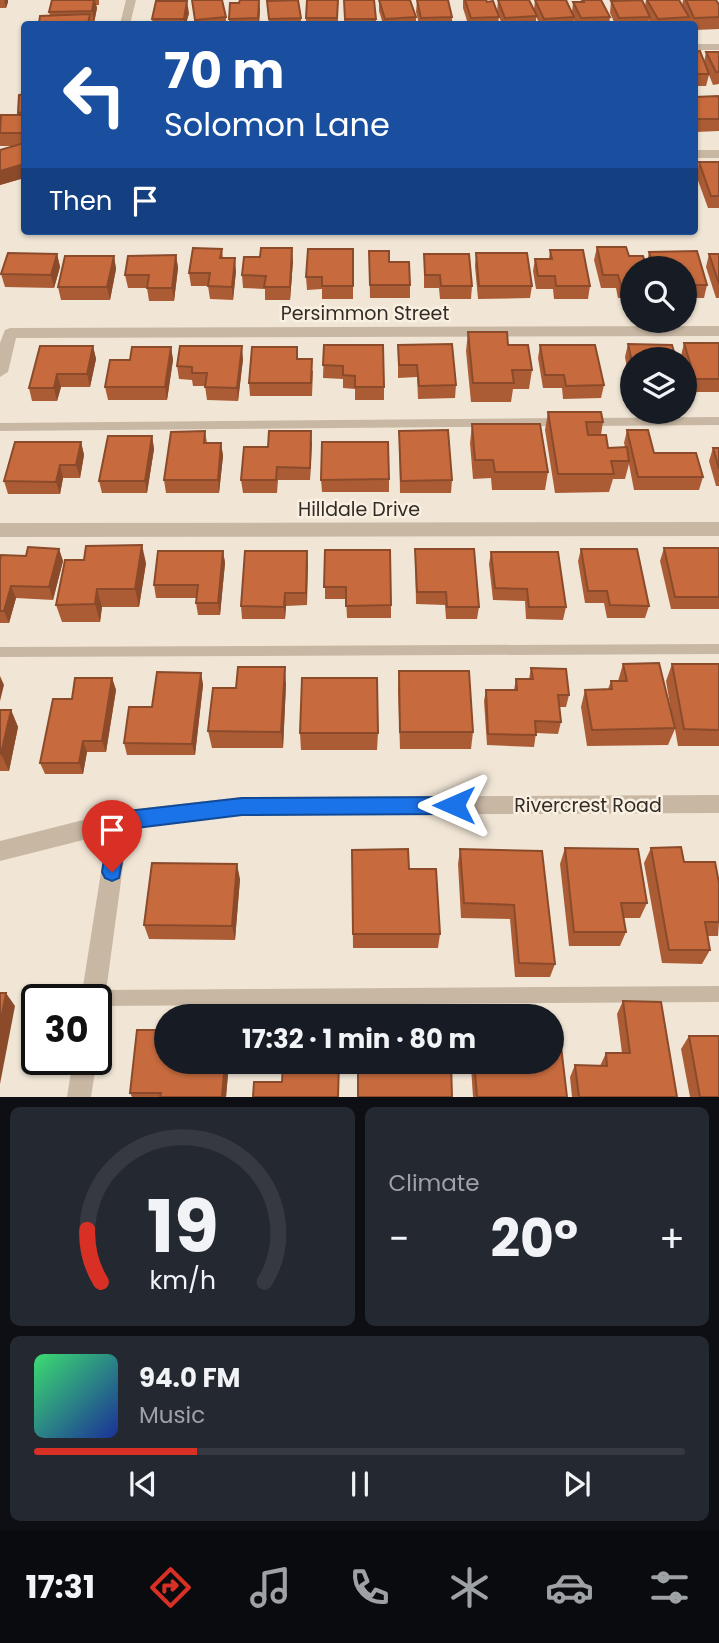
<!DOCTYPE html>
<meta charset="utf-8">
<style>
:root{--surface:#171b24;--page:#242831;--text:#f1f3f6;--muted:#9ea1a6;--line:#363941;--accent:#d93025}
body{margin:0;font-family:Poppins,sans-serif;background:var(--page);color:var(--text);height:100vh;display:flex;flex-direction:column;font-size:26px;white-space:nowrap}
*{box-sizing:border-box;margin:0}
p{font-size:23px;color:var(--muted)}
.icon{flex:none;width:38px;height:38px;fill:none;stroke:currentColor;stroke-width:2;stroke-linecap:round;stroke-linejoin:round}
.map{position:relative;height:1097px;overflow:hidden}
.panel{display:flex;flex-direction:column;gap:10px;padding:10px;background:#0d0f14;flex:1}
.panel>*{flex:none}
.hud{position:absolute;left:21px;top:21px;width:677px;height:214px;border-radius:7px;box-shadow:0 2px 5px #0004;background:#1a4fa0;color:#fff;overflow:hidden}
.fabs{position:absolute;left:620px;top:256px;display:grid;gap:14px}
.fabs a{display:grid;place-items:center;width:77px;height:77px;border-radius:50%;background:var(--surface);box-shadow:0 2px 5px #0004;font-size:35px}
.speed{position:absolute;left:21px;top:984px;display:flex;gap:14px;font-size:35px;font-weight:700;text-align:center}
.speed>*{display:grid;place-content:center;width:91px;height:91px;border-radius:50%;background:var(--surface);box-shadow:0 2px 5px #0004;line-height:1}
.speed .limit{border:4px solid #111;border-radius:10px;background:#fff;color:#111}
.pin{position:absolute;display:grid;place-items:center;width:60px;height:60px;color:#fff;margin:-72px -30px;border-radius:50% 50% 50% 0;rotate:-45deg;box-shadow:0 0 7px #0007}
.pin .icon{rotate:45deg}
.me{position:absolute;width:77px;margin:-38px;rotate:270deg;stroke-linejoin:round;filter:drop-shadow(0 0 5px #0008)}
.turn{display:flex;align-items:center;gap:24px;height:147px;padding:0 28px;font-size:32px}
.turn .icon{width:91px;height:91px;stroke-width:2.5}
.turn b{display:block;font-size:49px;line-height:60px}
.then{display:flex;align-items:center;height:66px;padding:0 28px;background:#0003;gap:14px;font-size:26px}
.big{font-size:52px;font-weight:700;line-height:1.1}
.panel .card{flex:1;display:flex;flex-direction:column;justify-content:center;gap:10px;min-width:0;padding:0 24px;border-radius:10px;background:var(--page)}
.panel .dial{align-items:center;gap:0}
.dial svg{height:182px;overflow:visible;fill:none;stroke:var(--line);stroke-width:7;stroke-linecap:round;text-anchor:middle}
.dial text{fill:var(--text);stroke:none}
.song{display:flex;align-items:center;gap:21px}
.cover{width:84px;height:84px;border-radius:10px;background:linear-gradient(135deg,hsl(140 70% 55%),hsl(230 70% 35%))}
.played{height:7px;border-radius:4px;background:linear-gradient(90deg,var(--accent) 25%,var(--line) 25%)}
.keys{display:flex;justify-content:space-around;direction:ltr}
.heat{display:flex;justify-content:space-between;align-items:center;font-size:38px;direction:ltr}
.panel .tiles{flex:1;display:grid;gap:10px;grid-template-columns:1fr 1fr}
.card:last-child{grid-column:span 2}
.trip{position:absolute;left:154px;top:1004px;width:410px;height:70px;border-radius:35px;background:var(--surface);box-shadow:0 2px 5px #0004;font-weight:700;line-height:70px;text-align:center}
.tabs{display:flex;height:112px;justify-content:space-around;align-items:center;background:#090b0e;color:var(--muted)}
.tabs .icon{width:49px;height:49px}
.tabs .active{color:var(--accent)}
.tabs b{font-size:32px;color:var(--text)}
.map>svg:first-child{display:block}
</style>
<div class="map">
<svg width="719" height="1097" viewBox="0 0 719 1097">
<rect width="100%" height="100%" fill="#f1e6d6"/>
<g fill="none" stroke-linecap="round" stroke-linejoin="round">
<!-- service -->
<g fill="#c8b7a3" fill-rule="evenodd">
<path d="M719,417v8l-133,1 -6,-4 6,-4z"/>
<path d="M561,418l6,4 -6,4 -561,5v-8z"/>
<path d="M719,644v10l-719,3v-10z"/>
<path d="M719,986v16l-623,4v-7l-10,-1 2,-6 6,-2z"/>
</g>
<!-- minor -->
<g fill="#c8b7a3" fill-rule="evenodd">
<path d="M126,0h10l-6,24h-10z"/>
<rect x="695" y="44" width="24" height="6"/>
<rect x="695" y="150" width="24" height="8"/>
<path d="M719,326v10l-703,2 -8,34 -8,5v-34l5,-13 5,-2z"/>
<path d="M719,522v14l-719,1v-14z"/>
<path d="M719,795v18l-477,2 -114,14 -23,170 -4,8 -5,2v-10h-15l26,-165 -107,27v-20l119,-30 123,-14z"/>
<path d="M96,1057l1,2 -6,38h-24l6,-38z"/>
</g>
</g>
<!-- wall -->
<g fill="#ab5c35">
<path d="M0,0h8v2l-2,6h-6z"/>
<path d="M52,0h47v5h-3l1,3 -3,15h-2v1h-53v-1l11,-7 -1,-4z"/>
<path d="M192,0l34,17v7h-31z"/>
<path d="M338,0v24h-32v-6z"/>
<path d="M344,0l32,19v5h-32z"/>
<path d="M379,0l37,17v7h-33l-4,-13z"/>
<path d="M417,0l35,17v7h-33l-3,-12z"/>
<path d="M463,0h23l13,17 -1,7h-30l-5,-16z"/>
<path d="M498,0l36,9 1,-9h31l6,12 1,-10h7l1,-2h20l9,17 -1,7h-33l-2,-4 -1,4h-33l-4,-7v7h-34l-5,-12z"/>
<path d="M646,0l36,6 1,-6h33l3,5v24l-24,1v-6h-6l-1,-2 -1,2h-35l-3,-4 -1,4h-33l-5,-11 1,-12 34,5z"/>
<path d="M267,1l34,17v6h-32z"/>
<path d="M239,3l21,6 -1,15h-30v-5z"/>
<path d="M189,13l-3,11h-33l-1,-5z"/>
<path d="M695,52l9,10 2,-10h13v32l-6,1 -4,-10 -3,11h-11z"/>
<path d="M24,94v84l-24,7 14,-39h-14v-29l18,-2v-2z"/>
<path d="M695,97l24,2v32l-24,1z"/>
<path d="M699,162h20v46h-11l-12,-33z"/>
<path d="M695,180l3,9 -3,12z"/>
<path d="M597,247l35,21v30h-14l-2,-10h-15l-7,-28z"/>
<path d="M222,249l1,9 13,13 -3,29 -23,-1 -2,-13h-17l-2,-13z"/>
<path d="M353,249v50h-31v-10l-15,1 -1,-13z"/>
<path d="M550,250l40,36 -2,13h-34l-1,-10h-17l-3,-18 2,-12h14z"/>
<path d="M369,251l20,11 21,23v13h-40z"/>
<path d="M697,251l10,34 -3,13h-20v-30h-37v-4l2,-12z"/>
<path d="M476,253l56,33 -2,12 -52,1 -3,-33z"/>
<path d="M57,254l3,13 -6,21 -49,-1 -4,-13z"/>
<path d="M424,254l48,32 -1,13h-31l-1,-11h-15z"/>
<path d="M709,254h10v44h-3l-10,-31z"/>
<path d="M176,255l2,13 -4,33h-25l-2,-13h-19l-3,-13z"/>
<path d="M114,256l2,13 -6,31h-49l-3,-13z"/>
<path d="M293,261l-3,39h-25v-11l-22,-1 -1,-13z"/>
<path d="M468,332l40,13 24,25 -3,19h-16l-2,13h-40l-5,-51z"/>
<path d="M684,343h35v49h-28l-7,-24v-9h-2l-1,-3z"/>
<path d="M628,344l4,15v24h-2l-5,-26z"/>
<path d="M324,345l60,42v13h-29v-11l-12,-1v-9l-20,-1z"/>
<path d="M398,345l58,40 -1,13 -37,1 -1,-22 -19,1z"/>
<path d="M540,345l64,40 -3,13 -38,1 -1,-11h-19l-5,-30z"/>
<path d="M93,346l3,13 -6,28h-29l-4,14h-25l-3,-13z"/>
<path d="M171,347l2,13 -6,40h-59l-3,-13 25,-27z"/>
<path d="M297,347l1,12 15,12 -1,25h-62l-1,-13z"/>
<path d="M243,359l-5,42 -31,-1 -2,-14h-12l-1,-6 -13,-1 -2,-13z"/>
<path d="M548,412l55,10 -2,13 7,13 17,-1 -1,-4 3,-13 27,23 49,24 -4,13h-65l-5,-26 -4,15h-12l-4,13 -54,1 -10,-63z"/>
<path d="M472,424l76,48 -3,18h-53l-1,-12 -18,1 -3,-36z"/>
<path d="M205,431l2,12h14l2,13 -4,37h-53l-2,-13z"/>
<path d="M311,431l-1,49h-32l-1,13h-34l-2,-13 27,-33z"/>
<path d="M399,431l53,49 -1,13h-51z"/>
<path d="M152,436l2,13 -7,44h-45l-3,-12z"/>
<path d="M81,442l3,13 -4,23h-17l-3,16h-52l-4,-13z"/>
<path d="M713,448h6v38h-3l-7,-25z"/>
<path d="M389,479v13h-67l-1,-12z"/>
<path d="M664,548h55v61h-48l-11,-48z"/>
<path d="M59,549l4,12 -10,39 -37,-2 -7,25h-9v-63l26,-4z"/>
<path d="M415,549l64,58 -2,12h-31l-1,-14 -29,-1z"/>
<path d="M581,549l68,57 -4,12h-38l-3,-15h-19l-7,-42z"/>
<path d="M325,550l66,55v13h-44l-1,-19h-21z"/>
<path d="M223,551l2,12 -5,52h-22l-2,-12v-5h-40l-2,-13z"/>
<path d="M307,551v54l-21,1 -1,13h-43l-1,-13z"/>
<path d="M491,552l75,55 -3,13 -37,-1 -1,-18 -32,-1 -4,-36z"/>
<path d="M146,563l-7,44h-37l-2,15h-38l-6,-17z"/>
<path d="M623,664l50,58 -7,-41 6,-17h47v82h-41l-3,-17 -7,16 -81,1 -6,-39 4,-17 23,-1 3,-8h7z"/>
<path d="M531,668l38,27 -3,12h-7l2,15 -3,12 -22,-1 -2,14 -47,-2 -3,-44 2,-11h28l2,-11h13z"/>
<path d="M399,671l74,61 -2,17h-71l-2,-60z"/>
<path d="M201,673l2,12 -8,70h-68l-3,-12 28,-36z"/>
<path d="M112,678l4,12 -10,62h-19l-4,22h-38l-5,-11z"/>
<path d="M286,684l-3,64h-71l-4,-17 28,-43z"/>
<path d="M0,710h11l7,17 -9,44h-9z"/>
<path d="M300,733h78l-1,17h-76z"/>
<path d="M565,848l82,55 -7,15h-17l3,14 -6,14h-51l-9,-82z"/>
<path d="M651,848l33,14 35,60 -1,14h-10l2,14 -8,14 -40,-1 -18,-100z"/>
<path d="M460,849l82,2 13,113 -5,13h-35l-5,-58 -49,-1 -3,-54z"/>
<path d="M352,850l57,19 31,65 -2,14h-85z"/>
<path d="M240,879l-5,61 -86,-1 -5,-14z"/>
<path d="M623,1001l54,96h-105l-2,-20 5,-12 25,1 6,-13h16l-5,-39z"/>
<path d="M689,1036l30,61h-29l-9,-48z"/>
<path d="M166,1062h63l-3,35h-94l-2,-4z"/>
<path d="M472,1062h2l93,35h-94l-2,-30z"/>
</g>
<!-- shaded-wall -->
<g fill="#8b4b2b">
<path d="M4,0h4v2l-2,6z"/>
<path d="M94,0h1l2,8 -3,15 -2,-12z"/>
<path d="M260,0v9l-1,15 -1,-6z"/>
<path d="M187,1l2,12 -3,11h-1l-1,-5z"/>
<path d="M24,164v14l-24,7v-14z"/>
<path d="M292,248l1,13 -3,39v-13z"/>
<path d="M57,254l3,13 -6,21 -3,-13z"/>
<path d="M176,255l2,13 -4,33 -2,-13z"/>
<path d="M114,256l2,13 -6,31 -3,-13z"/>
<path d="M235,258l1,13 -3,29 -1,-13z"/>
<path d="M93,346l3,13 -6,28 -3,-13z"/>
<path d="M242,346l1,13 -5,42 -1,-13z"/>
<path d="M171,347l2,13 -6,40 -2,-13z"/>
<path d="M57,374l4,13 -4,14 -3,-13z"/>
<path d="M311,431l1,13 -2,36v-12z"/>
<path d="M152,436l2,13 -7,44 -2,-12z"/>
<path d="M81,442l3,13 -4,23 -4,-13z"/>
<path d="M221,443l2,13 -4,37 -1,-13z"/>
<path d="M60,465l3,13 -3,16 -4,-12z"/>
<path d="M142,545l4,18 -7,44 -4,-18z"/>
<path d="M59,549l4,12 -10,39 -4,-13z"/>
<path d="M223,551l2,12 -5,52 -2,-12z"/>
<path d="M307,551l1,13 -1,41 -1,-12z"/>
<path d="M11,586l5,12 -7,25 -5,-12z"/>
<path d="M97,589l5,18 -2,15 -5,-18z"/>
<path d="M285,593l1,13 -1,13 -1,-12z"/>
<path d="M285,667l1,17 -3,64 -2,-16z"/>
<path d="M201,673l2,12 -8,70 -3,-11z"/>
<path d="M0,676l4,9 -4,16z"/>
<path d="M112,678l4,12 -10,62 -4,-11z"/>
<path d="M11,710l7,17 -9,44 -8,-17z"/>
<path d="M83,741l4,11 -4,22 -4,-11z"/>
<path d="M237,864l3,15 -5,61 -3,-14z"/>
<path d="M6,993l9,13 -15,78v-59z"/>
<path d="M225,1062h4l-3,35h-4z"/>
</g>
<!-- building -->
<g fill="#c76b3e" stroke="#8b4b2b" stroke-width="2">
<path d="M52,0h42l-2,11 -43,1z"/>
<path d="M192,0h30l4,17 -31,3z"/>
<path d="M240,0h19l-1,18 -29,1 1,-16h9z"/>
<path d="M298,0l3,18 -32,1 -2,-18z"/>
<path d="M307,0h31l-1,18h-31z"/>
<path d="M344,0h30l2,19h-31z"/>
<path d="M379,0h31l6,17 -31,2z"/>
<path d="M417,0h31l4,17 -31,1z"/>
<path d="M465,0h21l1,2 6,-1 6,16 -28,1z"/>
<path d="M498,0h31l8,16 -32,2z"/>
<path d="M535,0h31l8,17 -30,2z"/>
<path d="M583,0h18l9,17 -29,1 -8,-16h11z"/>
<path d="M642,0l8,17 -31,1 -8,-17z"/>
<path d="M647,0h32l10,17 -31,2z"/>
<path d="M686,0h30l3,5v12l-25,1z"/>
<path d="M156,1h31l-3,18h-32z"/>
<path d="M90,14l-2,10h-43v-2l-6,1 1,-7z"/>
<path d="M700,51l9,23h-14v-22z"/>
<path d="M706,52h13v20h-3z"/>
<path d="M24,94v18l-6,1 1,-18z"/>
<path d="M718,96l1,3v20h-24v-22z"/>
<path d="M1,115h23v18h-24z"/>
<path d="M24,143v21l-24,7v-21z"/>
<path d="M699,162h20v34h-8z"/>
<path d="M597,247h29l3,9h14l4,12h-15v17h-11l-3,-10h-15z"/>
<path d="M193,248l29,1 -2,9h15l-3,29 -24,-1 2,-13h-21z"/>
<path d="M261,248h31l-2,39h-26l2,-11 -24,-1 2,-18h16z"/>
<path d="M308,249h45v37h-31v-9h-16z"/>
<path d="M550,250h33l7,36h-34l-1,-10h-17l-3,-17h17z"/>
<path d="M369,251h20v11h20l1,23h-40z"/>
<path d="M697,251l10,34h-23v-17h-30l-5,-16z"/>
<path d="M8,253l49,1 -6,21 -50,-1z"/>
<path d="M476,253h51l5,33h-53z"/>
<path d="M424,254h45l3,32h-31l-1,-11h-15z"/>
<path d="M709,254h10v30z"/>
<path d="M176,255l-4,33h-25l2,-13h-24l3,-19z"/>
<path d="M65,256h49l-7,31h-49z"/>
<path d="M468,332h39l1,13h20l4,25h-20l2,13h-41z"/>
<path d="M684,343h35v36h-24z"/>
<path d="M452,344l4,41 -37,1 -2,-21h-18l-1,-20z"/>
<path d="M628,344l44,1 4,14h-44v3z"/>
<path d="M324,345h59l1,42h-29v-11l-12,-1v-9l-20,-1z"/>
<path d="M540,345h55l9,40 -38,1 -2,-11h-19z"/>
<path d="M40,346h53l-6,28h-30l-3,14h-25z"/>
<path d="M180,346h62l-5,42 -32,-1 2,-14h-15v-6l-15,-1z"/>
<path d="M132,347h39l-6,40h-60l5,-27h20z"/>
<path d="M252,347h45v12h15l-1,24h-62z"/>
<path d="M548,412h53l2,10h-17l2,13h18l2,13 19,-1 2,14h-18l3,13h-56z"/>
<path d="M472,424h68l8,48h-53l-2,-12h-18z"/>
<path d="M448,430l4,50 -51,1 -2,-50z"/>
<path d="M627,430h21l6,23h42l7,24h-65z"/>
<path d="M205,431l-1,12h17l-3,37h-54l7,-48z"/>
<path d="M269,431h42l-1,37 -33,-1 -1,13h-35l3,-33h24z"/>
<path d="M108,436h44l-7,45h-46z"/>
<path d="M15,442h66l-5,23h-16l-4,17 -52,-1z"/>
<path d="M322,442h66l1,37 -68,1z"/>
<path d="M713,448h6v21z"/>
<path d="M142,545l-7,44h-38l-2,15 -39,1 9,-45h19l2,-14z"/>
<path d="M28,547l31,2 -10,38 -38,-1 -7,25h-4v-51l1,-5 25,1z"/>
<path d="M664,548h55v49h-44z"/>
<path d="M415,549h59l5,58h-32l-1,-15h-29z"/>
<path d="M581,549h56l12,57 -39,-1 -3,-14h-19z"/>
<path d="M325,550h65l1,55 -45,1v-19h-22z"/>
<path d="M158,551h65l-5,52h-22l2,-18h-44z"/>
<path d="M245,551h62l-1,42h-21l-1,14 -43,-1z"/>
<path d="M491,552h67l8,55h-37l-2,-18 -32,-1z"/>
<path d="M659,663l16,65 -83,2 -7,-40 27,-1 -1,-8h16l-4,-17z"/>
<path d="M672,664h47v66l-35,-1z"/>
<path d="M238,667h47l-4,65 -73,-1 5,-43h23z"/>
<path d="M531,668l35,1 3,26h-11l3,27 -26,-1 1,14 -48,-1 -2,-44h31l-1,-11h17z"/>
<path d="M399,671h70l4,61h-73z"/>
<path d="M157,672l44,1 -9,71 -68,-1 5,-36h23z"/>
<path d="M75,678h37l-10,63h-19l-4,22h-39l13,-64h19z"/>
<path d="M302,678h75l1,55h-78z"/>
<path d="M0,710h11l-10,44h-1z"/>
<path d="M681,847l3,15h31l4,21v39h-14l5,28h-41l-18,-102z"/>
<path d="M565,848l73,1 9,54h-26l5,29h-52z"/>
<path d="M408,849l1,20h27l4,65h-87l-1,-84z"/>
<path d="M460,849l82,2 13,113 -36,-1 -5,-58 -50,-2z"/>
<path d="M152,863l85,1 -5,62 -88,-1z"/>
<path d="M0,993h6l-6,32z"/>
<path d="M623,1001l38,1 16,95h-98l-4,-32 32,1 -1,-13h24z"/>
<path d="M551,1029h8l8,68h-90l-3,-35h77z"/>
<path d="M137,1030h29v32h59l-3,35h-62l1,-4h-31z"/>
<path d="M689,1036h30v61h-19z"/>
<path d="M283,1062h56l-1,35h-85l1,-15h28z"/>
<path d="M358,1062h93l1,35h-94z"/>
</g>
<!-- route -->
<path fill="#1a73e8" stroke="#114b97" stroke-width="2" d="M454,797l7,2 2,6 -2,6 -7,3 -212,1 -114,14 -9,49 -7,3 -7,-3 -3,-6 8,-51 3,-6 6,-3 123,-14z"/>
<g text-anchor="middle" stroke-width="5" stroke-linejoin="round" paint-order="stroke">
<!-- street labels -->
<g font-size="19" fill="#332b25" stroke="#f9f0e2">
<text x="365" y="320">Persimmon Street</text>
<text x="359" y="516">Hilldale Drive</text>
<text x="588" y="812">Rivercrest Road</text>
</g>
</g>
</svg>
<div class="fabs">
<a><svg class="icon" aria-label="search" viewBox="0 0 24 24"><circle cx="10" cy="10" r="6"/><path d="M15 15l6 6"/></svg></a>
<a><svg class="icon" aria-label="layers" viewBox="0 0 24 24"><path d="M12 4l9 5-9 5-9-5zM3 14l9 5 9-5"/></svg></a>
</div>
<div class="speed"><div class="limit">30</div></div>
<div class="pin" style="left:112px;top:872px;background:#d93025"><svg class="icon" aria-label="arrive" viewBox="0 0 24 24"><path d="M6 21V4h12l-3 4 3 4H6"/></svg></div>
<svg class="me" style="left:454px;top:805px" viewBox="-20 -20 40 40"><path d="M0-17L14 15 0 8-14 15z" fill="#1a73e8" stroke="#fff" stroke-width="4"/></svg>
<div class="trip">17:32 · 1 min · 80 m</div>
<div class="hud">
<div class="turn"><svg class="icon" aria-label="left" viewBox="0 0 24 24"><path d="M17 20v-9H6M10 6l-5 5 5 5"/></svg><div><b>70 m</b>Solomon Lane</div></div>
<div class="then">Then<svg class="icon" aria-label="arrive" viewBox="0 0 24 24"><path d="M6 21V4h12l-3 4 3 4H6"/></svg></div>
</div>
</div>
<section class="panel">
<div class="tiles">
<div class="card dial"><svg viewBox="0 0 100 80">
<path d="M14 69A42 42 0 1 1 86 69"/>
<path d="M14 69A42 42 0 0 1 8 46" stroke="#d93025"/>
<text x="50" y="56" font-size="32" font-weight="700">19</text>
<text x="50" y="72" font-size="11">km/h</text>
</svg></div>
<div class="card"><p>Climate</p>
<div class="heat"><a>−</a><b class="big">20°</b><a>+</a></div>
</div>
<div class="card">
<div class="song"><i class="cover"></i><div><b>94.0 FM</b><p>Music</p></div></div>
<div class="played"></div>
<div class="keys"><svg class="icon" aria-label="previous" viewBox="0 0 24 24"><path d="M18 5L8 12l10 7zM5 5v14"/></svg><svg class="icon" aria-label="pause" viewBox="0 0 24 24"><path d="M8 5v14M16 5v14"/></svg><svg class="icon" aria-label="next" viewBox="0 0 24 24"><path d="M6 5l10 7-10 7zM19 5v14"/></svg></div>
</div>
</div>
</section>
<nav class="tabs">
<b>17:31</b>
<svg class="icon active" aria-label="directions" viewBox="0 0 24 24"><path d="M12 3l9 9-9 9-9-9zM9 14v-3h6M13 9l2 2-2 2"/></svg>
<svg class="icon" aria-label="music" viewBox="0 0 24 24"><path d="M9 18V5l10-2v13"/><circle cx="6" cy="18" r="3"/><circle cx="16" cy="16" r="3"/></svg>
<svg class="icon" aria-label="phone" viewBox="0 0 24 24"><path d="M5 4h4l2 5-3 2q2 4 5 5l2-3 5 2v4C11 20 4 13 5 4z"/></svg>
<svg class="icon" aria-label="climate" viewBox="0 0 24 24"><path d="M12 3v18M4 7l16 10M4 17L20 7"/></svg>
<svg class="icon" aria-label="car" viewBox="0 0 24 24"><path d="M5 17H2v-5l4-1 3-4h7l3 4 3 1v5h-3M9 17h6M6 11h13"/><circle cx="7" cy="17" r="2"/><circle cx="17" cy="17" r="2"/></svg>
<svg class="icon" aria-label="filters" viewBox="0 0 24 24"><path d="M4 7h16M4 17h16"/><circle cx="9" cy="7" r="2"/><circle cx="15" cy="17" r="2"/></svg>
</nav>
